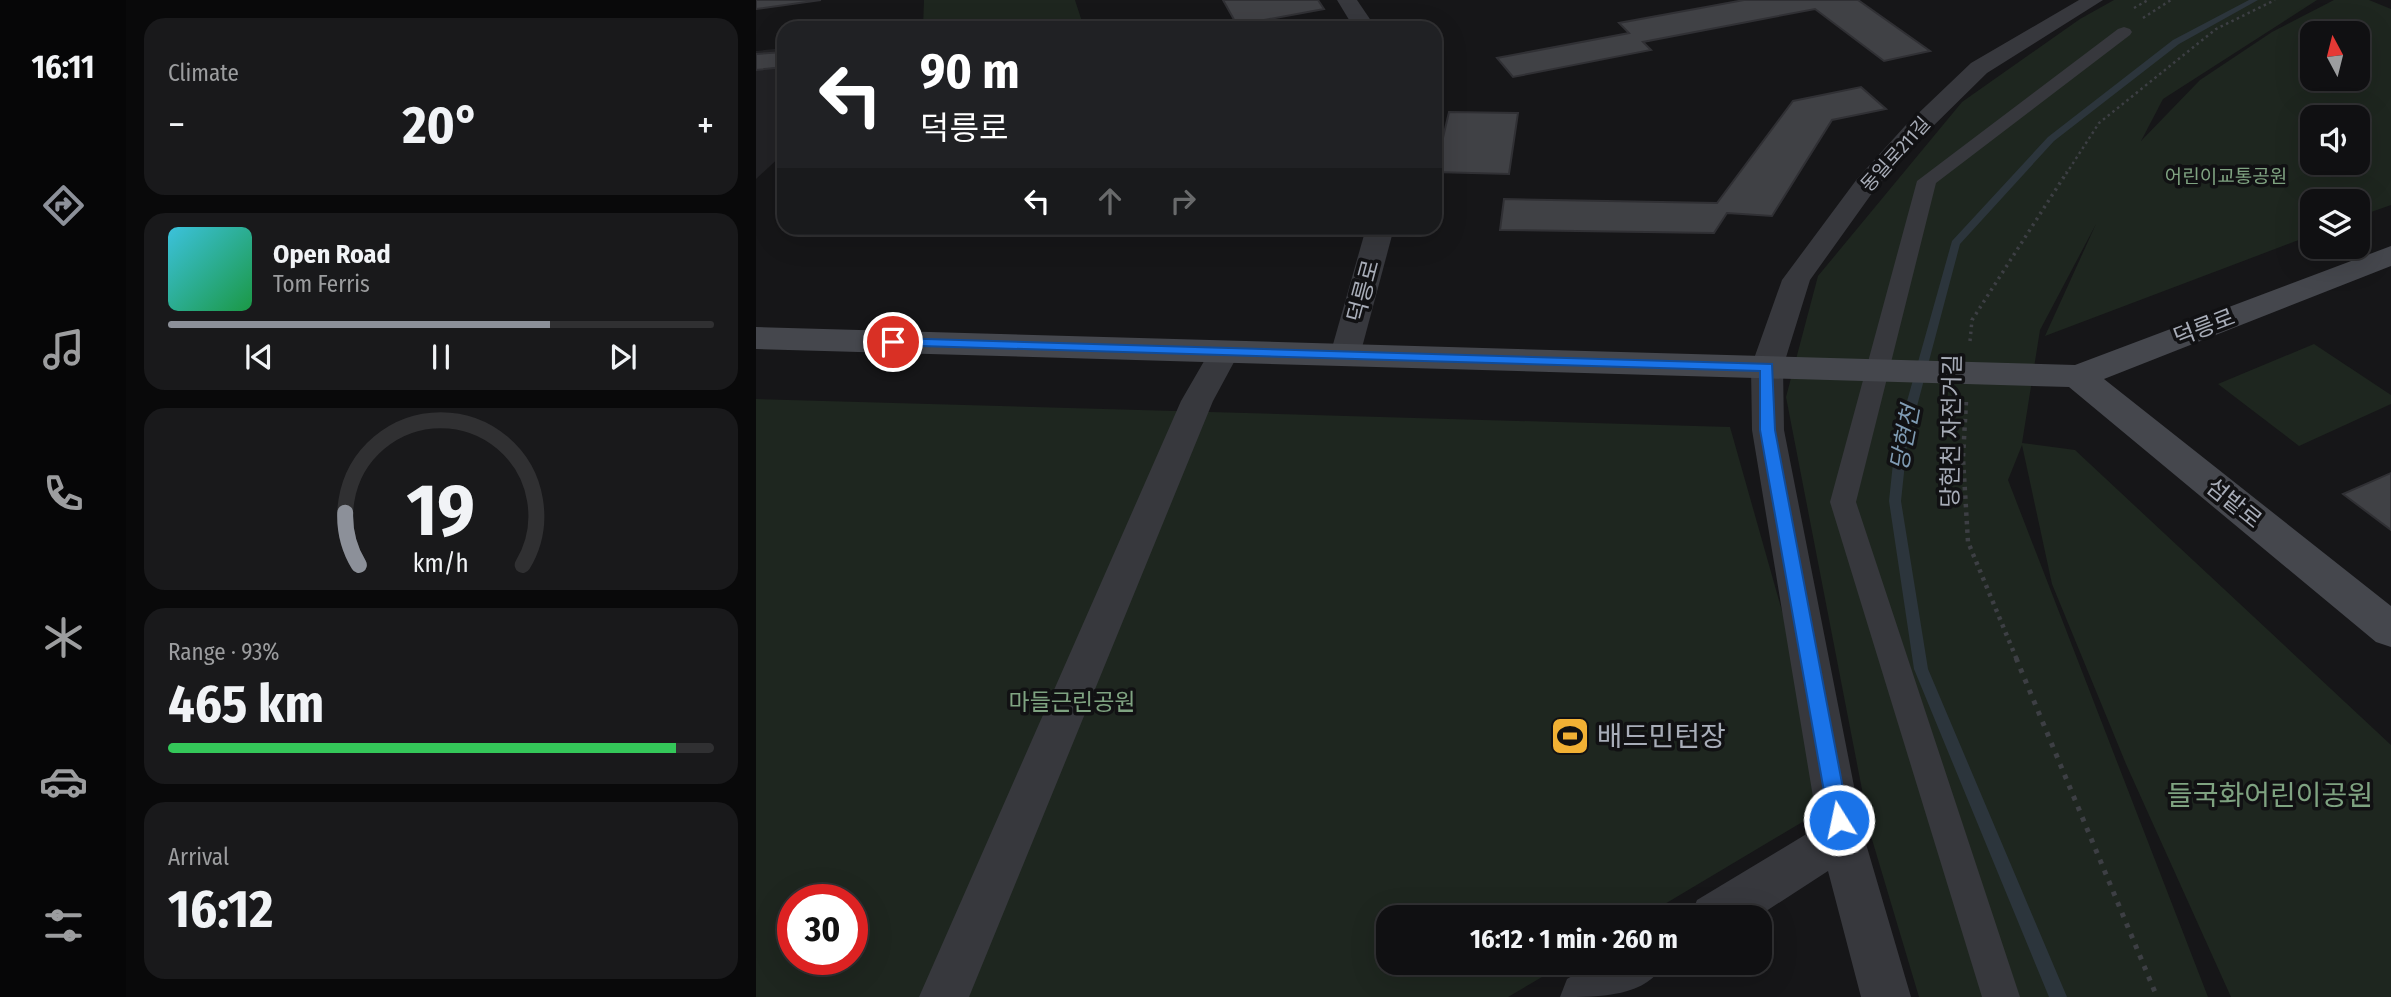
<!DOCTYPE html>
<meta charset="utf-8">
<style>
:root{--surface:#101012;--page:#19191b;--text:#f1f3f6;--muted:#9c9d9f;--line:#303032;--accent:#8c9099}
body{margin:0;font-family:"Fira Sans Condensed","Noto Sans KR",sans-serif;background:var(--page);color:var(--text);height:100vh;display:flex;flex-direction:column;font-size:26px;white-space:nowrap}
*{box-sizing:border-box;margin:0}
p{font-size:23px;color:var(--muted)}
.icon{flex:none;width:38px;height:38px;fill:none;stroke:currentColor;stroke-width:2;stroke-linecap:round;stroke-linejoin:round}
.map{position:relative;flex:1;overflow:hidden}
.panel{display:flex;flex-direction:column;gap:18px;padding:18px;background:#09090a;width:630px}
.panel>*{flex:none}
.top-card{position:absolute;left:21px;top:21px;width:665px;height:214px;border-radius:21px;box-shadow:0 7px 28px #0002,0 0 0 2px var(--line);background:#202124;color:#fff;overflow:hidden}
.needle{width:46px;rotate:353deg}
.fabs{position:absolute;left:1544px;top:21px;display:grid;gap:14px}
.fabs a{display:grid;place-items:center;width:70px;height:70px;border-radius:14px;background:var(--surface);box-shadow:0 7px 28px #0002,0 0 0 2px var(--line);font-size:35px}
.speed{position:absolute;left:21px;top:884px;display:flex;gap:14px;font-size:35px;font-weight:700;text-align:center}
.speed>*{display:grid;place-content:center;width:91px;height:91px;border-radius:50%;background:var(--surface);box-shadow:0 7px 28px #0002,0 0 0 2px var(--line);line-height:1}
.speed .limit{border:10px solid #d22;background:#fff;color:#111}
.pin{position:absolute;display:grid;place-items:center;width:60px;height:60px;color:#fff;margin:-30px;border:4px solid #fff;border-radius:50%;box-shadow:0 2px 7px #0007}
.me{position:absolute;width:77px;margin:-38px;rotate:350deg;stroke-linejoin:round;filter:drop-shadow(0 0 5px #0008)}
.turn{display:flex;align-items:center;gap:24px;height:147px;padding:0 28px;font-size:32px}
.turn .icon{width:91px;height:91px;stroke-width:2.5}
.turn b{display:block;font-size:49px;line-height:60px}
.lanes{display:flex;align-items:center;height:66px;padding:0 28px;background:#0003;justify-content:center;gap:35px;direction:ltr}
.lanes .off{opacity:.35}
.big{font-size:52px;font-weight:700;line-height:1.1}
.panel .widget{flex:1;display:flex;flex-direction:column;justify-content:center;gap:10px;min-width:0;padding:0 24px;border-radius:21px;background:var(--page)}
.panel .dial{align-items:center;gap:0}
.dial svg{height:182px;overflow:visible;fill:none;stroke:var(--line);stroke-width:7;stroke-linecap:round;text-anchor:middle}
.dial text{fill:var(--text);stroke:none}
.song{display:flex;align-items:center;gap:21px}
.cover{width:84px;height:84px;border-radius:10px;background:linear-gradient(135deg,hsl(190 70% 55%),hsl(140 70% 35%))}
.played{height:7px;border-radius:4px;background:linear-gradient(90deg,var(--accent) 70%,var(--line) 70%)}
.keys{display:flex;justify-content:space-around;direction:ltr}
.heat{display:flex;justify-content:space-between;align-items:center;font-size:38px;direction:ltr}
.charge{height:10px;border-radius:5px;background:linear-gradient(90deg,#34c759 93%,var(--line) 0)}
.trip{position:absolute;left:620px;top:905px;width:396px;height:70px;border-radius:21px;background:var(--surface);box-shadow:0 7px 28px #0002,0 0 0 2px var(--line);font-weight:700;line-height:70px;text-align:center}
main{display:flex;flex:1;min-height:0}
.tabs{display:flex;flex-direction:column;width:126px;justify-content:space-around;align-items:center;background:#060607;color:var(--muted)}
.tabs .icon{width:49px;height:49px}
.tabs .selected{color:var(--accent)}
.tabs b{font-size:32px;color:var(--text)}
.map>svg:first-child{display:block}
</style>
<main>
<nav class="tabs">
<b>16:11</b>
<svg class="icon selected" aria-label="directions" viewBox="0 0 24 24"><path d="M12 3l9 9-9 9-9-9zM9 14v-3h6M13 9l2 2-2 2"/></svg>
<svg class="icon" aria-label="music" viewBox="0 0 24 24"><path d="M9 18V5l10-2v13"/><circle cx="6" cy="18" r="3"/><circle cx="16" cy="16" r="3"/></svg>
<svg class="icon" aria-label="phone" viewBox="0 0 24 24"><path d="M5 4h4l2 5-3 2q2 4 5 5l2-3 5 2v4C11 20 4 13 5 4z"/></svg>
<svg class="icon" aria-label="climate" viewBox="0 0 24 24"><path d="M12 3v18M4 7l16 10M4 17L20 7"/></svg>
<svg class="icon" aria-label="car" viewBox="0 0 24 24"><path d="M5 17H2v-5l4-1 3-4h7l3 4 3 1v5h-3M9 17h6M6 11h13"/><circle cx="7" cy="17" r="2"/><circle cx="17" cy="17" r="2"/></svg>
<svg class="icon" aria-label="filters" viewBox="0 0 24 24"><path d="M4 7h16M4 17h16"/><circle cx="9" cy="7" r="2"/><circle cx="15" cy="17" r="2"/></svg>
</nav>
<section class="panel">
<div class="widget"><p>Climate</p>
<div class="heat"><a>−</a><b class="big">20°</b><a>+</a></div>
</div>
<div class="widget">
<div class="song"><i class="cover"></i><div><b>Open Road</b><p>Tom Ferris</p></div></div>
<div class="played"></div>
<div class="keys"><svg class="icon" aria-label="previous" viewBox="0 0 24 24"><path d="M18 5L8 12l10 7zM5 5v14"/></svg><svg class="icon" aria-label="pause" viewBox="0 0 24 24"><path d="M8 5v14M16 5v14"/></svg><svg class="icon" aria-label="next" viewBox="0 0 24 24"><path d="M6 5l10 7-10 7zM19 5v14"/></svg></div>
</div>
<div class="widget dial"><svg viewBox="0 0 100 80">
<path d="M14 69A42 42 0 1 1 86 69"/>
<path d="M14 69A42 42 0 0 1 8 46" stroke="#8c9099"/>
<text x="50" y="56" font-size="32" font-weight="700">19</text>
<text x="50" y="72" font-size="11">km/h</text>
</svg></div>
<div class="widget"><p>Range · 93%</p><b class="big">465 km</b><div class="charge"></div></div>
<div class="widget"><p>Arrival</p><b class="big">16:12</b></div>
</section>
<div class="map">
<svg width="1635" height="997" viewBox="0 0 1635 997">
<rect width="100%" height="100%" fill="#161618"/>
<!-- built -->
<path fill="#222225" d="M28,48v105l-28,26v-128z"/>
<!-- green -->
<g fill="#1e261f" fill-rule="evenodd">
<path d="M168,0h151l9,28h-161z"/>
<path d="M1358,0h203l-154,99 -22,42 59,-61 72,-48 62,-32h35l22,9v196l-34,12v-16h-45v34l-267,101 51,-112 -56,106 -18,113 53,7 316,295v252h-160l-105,-233 -74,-180 -30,-139 -14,35 200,517h-289l-48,-161 -85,-439 32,-121 144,-174 118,-83zM1556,33h45v46h-45zM1556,117h45v46h-45z"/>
<path d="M1558,344l77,51v9l-92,42 -81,-62z"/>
<path d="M0,399l974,28 106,375 -193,115h-255v45l178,1 -58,34h-752zM37,900h59v59h-59z"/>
</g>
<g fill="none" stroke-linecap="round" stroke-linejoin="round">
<!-- stream -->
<path fill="#2c353c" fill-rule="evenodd" d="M1493,0h9l-79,44 -125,97 -94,103 -53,200 -6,57 27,168 139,328h-18l-135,-328 -25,-168 6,-57 57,-203 96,-104 125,-97z"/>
</g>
<!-- building -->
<g fill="#404145" stroke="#303034" stroke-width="2">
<path d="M0,0h65l-65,9z"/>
<path d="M467,0h95l6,9 -87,16z"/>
<path d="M988,0h114l72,51 -46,10 -69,-52 -172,33 8,8 -138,27 -16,-19 132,-25 -10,-10z"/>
<path d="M28,52v15l-28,3v-16z"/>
<path d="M1105,87l25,22 -54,11 -60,96 -45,-3 -13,20 -214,-3 4,-31 213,4 76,-102z"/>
<path d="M693,112l69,1 -9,61 -74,-2z"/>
<path d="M333,228h115l-2,4z"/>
<path d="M1635,473v57l-48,-36z"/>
</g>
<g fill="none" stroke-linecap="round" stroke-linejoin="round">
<!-- path-far3 -->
<g stroke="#3d3f44" stroke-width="2.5" stroke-dasharray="2.5 3.5" stroke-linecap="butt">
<path d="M1378,8l14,-8"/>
<path d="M1387,18l28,-18"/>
<path d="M1310,174l33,-51 117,-94 59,-29"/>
</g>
<!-- path-far2 -->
<path stroke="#3d3f44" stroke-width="3.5" stroke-dasharray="2.5 4.5" stroke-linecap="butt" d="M1214,341l2,-21 95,-148"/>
<!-- path-far1 -->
<path stroke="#3d3f44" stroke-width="4.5" stroke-dasharray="3.5 5" stroke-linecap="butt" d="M1210,402l-3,56 5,84 49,118"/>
<!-- path -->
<path stroke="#3d3f44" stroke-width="5" stroke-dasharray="4.5 7" stroke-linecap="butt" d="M1260,658l141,339"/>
<!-- pedestrian -->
<path fill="#37383d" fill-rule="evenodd" d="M1368,27l6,2 2,3 -2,3 -194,148 -80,319 164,495h-38l-152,-495 87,-321 201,-152z"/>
<!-- minor -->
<g fill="#37383d" fill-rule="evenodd">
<path d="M581,0h20l19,28h-22z"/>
<path d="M1323,0h24l-116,73 -64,63 -48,53 -65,91 -27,87 1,63 80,407 47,160h-50l-33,-126 -71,46h-67l7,-17 121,-73 -66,-397 -1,-63 31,-87 75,-101 48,-53 66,-63z"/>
<path d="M610,228h28l-34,127 -4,7 -11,3 -11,-3 -4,-7z"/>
<path d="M469,341l11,3 4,7 -27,50 -244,596h-50l262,-596 33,-57z"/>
<path d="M839,962h70c-18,35 -64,35 -105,35l7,-18z"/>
</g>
<!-- secondary -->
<path fill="#45474d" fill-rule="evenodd" d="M1635,246v20l-287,113 287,227v41l-15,-5 -307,-255 -1313,-38v-22l1319,38z"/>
</g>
<!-- route -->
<path fill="#1a73e8" stroke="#114b97" stroke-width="2" d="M137,338l879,26 3,66 74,390 -3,6 -7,3 -7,-3 -3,-6 -69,-390v-59l-872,-26v-6z"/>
<!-- icons -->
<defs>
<symbol id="stadium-square" viewBox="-11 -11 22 22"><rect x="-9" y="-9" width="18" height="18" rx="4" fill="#f2b134" stroke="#111113"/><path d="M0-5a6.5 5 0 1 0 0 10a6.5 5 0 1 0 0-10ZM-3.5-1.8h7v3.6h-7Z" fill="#111"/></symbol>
</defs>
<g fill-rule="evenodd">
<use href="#stadium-square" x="792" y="714" width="44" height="44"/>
</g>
<g text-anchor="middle" stroke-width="7" stroke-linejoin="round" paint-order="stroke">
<!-- far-street labels -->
<g font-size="19" fill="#a8adb8" stroke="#111113">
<text transform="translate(1139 154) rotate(-48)" y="7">동일로211길</text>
</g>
<!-- far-park labels -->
<g font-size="19" fill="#7fa381" stroke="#111113">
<text x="1470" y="183">어린이교통공원</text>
</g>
<!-- street labels -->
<g font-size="23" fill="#a8adb8" stroke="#111113">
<text transform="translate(607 291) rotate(-75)" y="8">덕릉로</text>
<text transform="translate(1448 327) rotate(-21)" y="8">덕릉로</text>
<text transform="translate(1195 431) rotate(-89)" y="8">당현천 자전거길</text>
<text transform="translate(1478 503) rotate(39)" y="8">섬밭로</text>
</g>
<!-- park labels -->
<g font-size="23" fill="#7fa381" stroke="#111113">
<text x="316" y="710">마들근린공원</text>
</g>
<!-- water labels -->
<g font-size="24" font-style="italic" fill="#7f9bb3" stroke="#111113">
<text transform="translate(1149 438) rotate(-79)" y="8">당현천</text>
</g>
<!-- near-poi labels -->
<g font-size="28" fill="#a8adb8" stroke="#111113" text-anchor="start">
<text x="841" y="746">배드민턴장</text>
</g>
<!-- near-park labels -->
<g font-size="28" fill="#7fa381" stroke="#111113">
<text x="1514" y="805">들국화어린이공원</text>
</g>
</g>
</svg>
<div class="fabs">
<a><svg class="needle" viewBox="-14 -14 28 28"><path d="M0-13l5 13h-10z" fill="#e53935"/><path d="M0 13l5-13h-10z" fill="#9c9d9f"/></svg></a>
<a><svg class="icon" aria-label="sound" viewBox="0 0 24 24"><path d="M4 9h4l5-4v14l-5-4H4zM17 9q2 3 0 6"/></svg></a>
<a><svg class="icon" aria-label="layers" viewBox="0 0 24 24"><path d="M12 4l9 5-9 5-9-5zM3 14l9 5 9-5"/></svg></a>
</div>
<div class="speed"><div class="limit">30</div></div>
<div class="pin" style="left:137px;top:342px;background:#d93025"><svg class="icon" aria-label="arrive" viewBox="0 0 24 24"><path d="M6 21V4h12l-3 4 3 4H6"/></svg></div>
<svg class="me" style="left:1083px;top:820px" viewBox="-20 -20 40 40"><circle r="17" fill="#1a73e8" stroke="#fff" stroke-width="3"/><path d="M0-11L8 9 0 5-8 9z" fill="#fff"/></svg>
<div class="trip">16:12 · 1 min · 260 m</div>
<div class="top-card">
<div class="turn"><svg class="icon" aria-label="left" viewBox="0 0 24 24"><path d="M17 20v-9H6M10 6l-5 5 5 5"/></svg><div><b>90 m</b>덕릉로</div></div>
<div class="lanes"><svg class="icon" aria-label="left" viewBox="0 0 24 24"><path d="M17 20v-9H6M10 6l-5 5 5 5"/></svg><svg class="icon off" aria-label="ahead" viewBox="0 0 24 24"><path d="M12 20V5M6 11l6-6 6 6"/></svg><svg class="icon off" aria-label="right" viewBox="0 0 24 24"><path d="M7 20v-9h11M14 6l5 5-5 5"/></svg></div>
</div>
</div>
</main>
